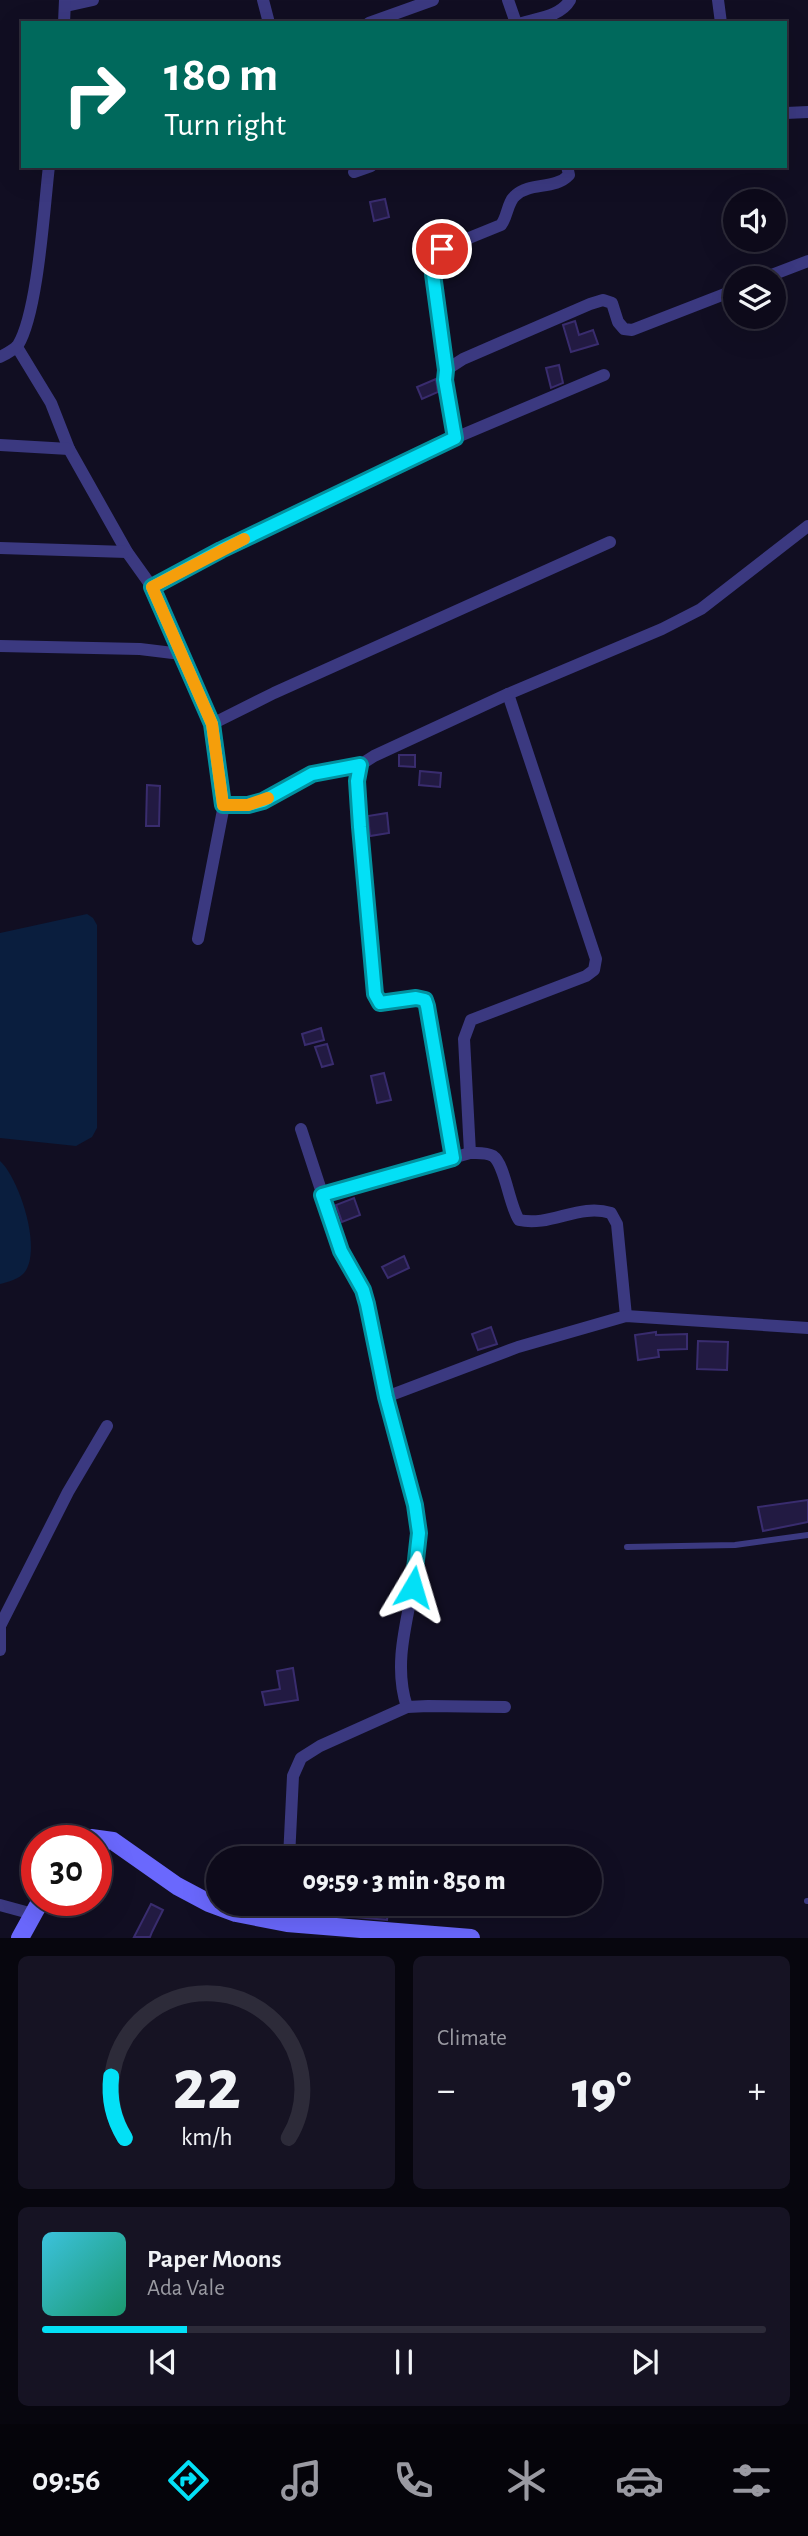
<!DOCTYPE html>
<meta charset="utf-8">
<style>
:root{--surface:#0d0a1a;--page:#161323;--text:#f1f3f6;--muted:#9a9aa2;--line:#2d2b39;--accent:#03e0f6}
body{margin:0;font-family:"Alegreya Sans",sans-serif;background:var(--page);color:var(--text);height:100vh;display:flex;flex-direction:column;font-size:26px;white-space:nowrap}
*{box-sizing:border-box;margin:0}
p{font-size:23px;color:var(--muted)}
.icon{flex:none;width:38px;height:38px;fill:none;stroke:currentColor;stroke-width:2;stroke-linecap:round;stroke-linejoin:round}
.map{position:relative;height:1938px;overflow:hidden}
.panel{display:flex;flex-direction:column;gap:18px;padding:18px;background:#07060e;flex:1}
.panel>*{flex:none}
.hud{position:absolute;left:21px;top:21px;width:766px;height:147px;border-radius:0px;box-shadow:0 7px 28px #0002,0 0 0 2px var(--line);background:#00695c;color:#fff;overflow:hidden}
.buttons{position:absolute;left:723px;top:189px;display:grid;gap:14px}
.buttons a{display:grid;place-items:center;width:63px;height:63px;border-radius:50%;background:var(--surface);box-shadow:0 7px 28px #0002,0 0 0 2px var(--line);font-size:35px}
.speed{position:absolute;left:21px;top:1825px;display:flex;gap:14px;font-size:35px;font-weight:700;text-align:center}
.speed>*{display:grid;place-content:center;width:91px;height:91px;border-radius:50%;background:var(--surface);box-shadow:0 7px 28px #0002,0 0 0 2px var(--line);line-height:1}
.speed .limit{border:10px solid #d22;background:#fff;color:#111}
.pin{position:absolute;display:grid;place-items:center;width:60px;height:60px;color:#fff;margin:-30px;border:4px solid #fff;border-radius:50%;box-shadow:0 2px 7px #0007}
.me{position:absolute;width:77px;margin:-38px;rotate:7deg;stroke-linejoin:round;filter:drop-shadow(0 0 5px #0008)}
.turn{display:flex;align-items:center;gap:24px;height:147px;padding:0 28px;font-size:32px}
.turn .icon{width:91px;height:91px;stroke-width:2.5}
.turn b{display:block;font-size:49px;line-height:60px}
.big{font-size:52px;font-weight:800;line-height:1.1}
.panel .widget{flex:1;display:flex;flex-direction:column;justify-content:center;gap:10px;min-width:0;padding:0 24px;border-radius:10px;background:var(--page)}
.panel .dial{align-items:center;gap:0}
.dial svg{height:182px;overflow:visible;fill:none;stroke:var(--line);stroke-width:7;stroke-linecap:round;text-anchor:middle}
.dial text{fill:var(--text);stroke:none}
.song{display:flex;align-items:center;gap:21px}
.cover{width:84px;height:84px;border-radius:10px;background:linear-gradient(135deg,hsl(190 70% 55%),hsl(160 70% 35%))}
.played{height:7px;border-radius:4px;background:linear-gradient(90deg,var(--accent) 20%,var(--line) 20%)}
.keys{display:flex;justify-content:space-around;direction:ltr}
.heat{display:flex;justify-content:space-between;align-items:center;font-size:38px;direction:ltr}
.panel .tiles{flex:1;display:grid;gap:18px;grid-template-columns:1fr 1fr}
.widget:last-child{grid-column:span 2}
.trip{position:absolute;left:206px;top:1846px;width:396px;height:70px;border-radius:35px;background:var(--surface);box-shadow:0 7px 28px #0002,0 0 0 2px var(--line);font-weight:800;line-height:70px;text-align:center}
.menu{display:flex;height:112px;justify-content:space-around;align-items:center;background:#05040a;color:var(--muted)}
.menu .icon{width:49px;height:49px}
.menu .on{color:var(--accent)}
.menu b{font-size:32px;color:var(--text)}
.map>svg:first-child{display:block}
</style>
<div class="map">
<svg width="808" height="1938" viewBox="0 0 808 1938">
<rect width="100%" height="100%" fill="#110e22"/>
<!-- water -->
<g fill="#0a1e3e">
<path d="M87,914l6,4 4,7v203l-5,9 -16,9 -76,-8v-205z"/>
<path d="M0,1161c19,17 43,89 24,112 -5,6 -16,9 -24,11z"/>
</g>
<!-- building -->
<g fill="#221a42" stroke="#392c6e" stroke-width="2">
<path d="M385,199l4,18 -15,4 -4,-19z"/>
<path d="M575,321l4,14 14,-5 5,14 -27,8 -8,-27z"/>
<path d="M559,365l4,18 -12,5 -5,-20z"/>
<path d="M436,379l2,13 -16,7 -5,-12z"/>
<path d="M399,755h16v12l-16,-1z"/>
<path d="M420,771l21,2 -1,14 -21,-2z"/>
<path d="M147,785l13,1 -1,40h-13z"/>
<path d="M387,813l2,20 -19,3 -2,-20z"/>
<path d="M321,1028l3,12 -19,5 -3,-11z"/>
<path d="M327,1044l6,20 -11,3 -7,-20z"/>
<path d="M384,1073l7,27 -14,3 -6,-27z"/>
<path d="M354,1198l6,17 -18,7 -6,-17z"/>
<path d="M404,1256l5,12 -21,10 -6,-11z"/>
<path d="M491,1327l6,17 -19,6 -6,-16z"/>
<path d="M656,1332v3l31,-1v15l-29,1 1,7 -21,3 -3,-25z"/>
<path d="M698,1341l30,1 -1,28 -30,-1z"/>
<path d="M808,1500v22l-45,9 -5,-24z"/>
<path d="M293,1668l5,32 -33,5 -3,-13 18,-3 -3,-18z"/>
<path d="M151,1904l12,6 -11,22 -2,5h-16z"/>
<path d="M357,1904h32l-2,16 -31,-3z"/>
</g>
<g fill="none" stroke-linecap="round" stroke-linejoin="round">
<!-- service -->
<g stroke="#3b3980" stroke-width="6">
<path d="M627,1547l108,-2 73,-10"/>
<path d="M807,1901h1"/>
</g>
<!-- minor -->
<g stroke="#3b3980" stroke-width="12">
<path d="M263,0l6,23"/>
<path d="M508,0l8,23"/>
<path d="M718,0l3,23"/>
<path d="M66,6l27,-6"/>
<path d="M64,23l1,-23"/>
<path d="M369,23l64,-23"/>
<path d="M522,23c16,-5 39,-7 48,-23"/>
<path d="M786,113l22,-1"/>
<path d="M354,172l17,-6"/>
<path d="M764,278l44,-17"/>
<path d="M17,347l34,56 18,46 58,103 25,35 60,137 12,81 -26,134"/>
<path d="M0,357c6,-3 14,-7 18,-12 20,-33 26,-137 31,-179"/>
<path d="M446,370l-13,-96c0,-11 0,-18 9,-25l59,-24c7,-9 6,-23 15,-30 14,-13 39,-5 53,-20l-2,-9"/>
<path d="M455,438l-10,-58 1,-10 17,-11 127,-55 13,-4 9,3 6,19 6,7 8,1 103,-40"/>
<path d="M0,445l69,4"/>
<path d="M0,548l127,4"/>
<path d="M152,587l69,-37 234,-112 149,-63"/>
<path d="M0,646l140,3 41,5"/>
<path d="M212,724l62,-31 336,-151"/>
<path d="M224,805h24l15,-4 48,-27 49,-9"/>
<path d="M301,1129l40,122 22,39 4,14c7,41 15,81 26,120 10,35 25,73 26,110 1,58 -31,116 -12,173"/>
<path d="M470,1153l-6,-114 7,-19 115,-44 8,-6 2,-11 -88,-265"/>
<path d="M453,1158l-29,-158 -8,-2 -36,5 -5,-9 -15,-167 -3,-46 3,-16 14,-9 134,-62 154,-65 39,-20 107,-83"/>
<path d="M322,1195l148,-42c7,0 16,-1 23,3 12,8 16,49 26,64 32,7 60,-17 92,-7l6,11 9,92"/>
<path d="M386,1397l132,-50 108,-31 182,12"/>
<path d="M0,1623v27"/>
<path d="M1,1624l67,-132 39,-66"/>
<path d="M289,1858l4,-82 8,-18 19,-12 87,-39 21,-1 77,1"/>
<path d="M0,1905l33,9"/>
<path d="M287,1923v-19"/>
</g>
<!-- secondary -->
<g stroke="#6a68fd" stroke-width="18">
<path d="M86,1841l5,-3 22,3 64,45 32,17 27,10 51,10 184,15"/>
<path d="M20,1938l21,-38"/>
</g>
</g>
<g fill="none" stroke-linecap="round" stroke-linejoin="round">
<defs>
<path id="route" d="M413,1587l6,-54 -4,-28 -29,-108 -19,-93 -4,-14 -22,-39 -19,-56 131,-37 -26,-152 -2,-6 -9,-2 -36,5 -5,-9 -15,-167 -3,-46 3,-16 -48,9 -49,27 -15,4h-25l-11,-81 -60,-137 69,-37 234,-112 -10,-58 1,-10 -13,-96c0,-11 0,-18 9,-25"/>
</defs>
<!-- route casing -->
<use href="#route" stroke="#0292a0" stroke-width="18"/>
<!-- route -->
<use href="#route" stroke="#03e0f6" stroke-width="12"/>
<!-- slow -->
<path stroke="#f59e0b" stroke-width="12" d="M244,539l-92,48 60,137 11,81h25l20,-7"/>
</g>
</svg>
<div class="buttons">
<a><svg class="icon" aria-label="sound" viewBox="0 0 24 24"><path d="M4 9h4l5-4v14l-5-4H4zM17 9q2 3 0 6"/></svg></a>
<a><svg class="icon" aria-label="layers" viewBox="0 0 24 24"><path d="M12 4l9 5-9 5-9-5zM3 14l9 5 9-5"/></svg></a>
</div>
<div class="speed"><div class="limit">30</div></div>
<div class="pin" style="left:442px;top:249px;background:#d93025"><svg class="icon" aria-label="arrive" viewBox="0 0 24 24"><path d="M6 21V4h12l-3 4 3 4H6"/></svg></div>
<svg class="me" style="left:413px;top:1587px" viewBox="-20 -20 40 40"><path d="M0-17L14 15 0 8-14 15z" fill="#03e0f6" stroke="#fff" stroke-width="4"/></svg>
<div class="trip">09:59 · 3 min · 850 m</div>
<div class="hud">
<div class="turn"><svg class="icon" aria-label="right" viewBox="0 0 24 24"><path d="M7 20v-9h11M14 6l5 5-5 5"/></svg><div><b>180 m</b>Turn right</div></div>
</div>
</div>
<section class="panel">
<div class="tiles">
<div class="widget dial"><svg viewBox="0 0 100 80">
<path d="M14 69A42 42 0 1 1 86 69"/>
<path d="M14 69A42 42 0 0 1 8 42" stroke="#03e0f6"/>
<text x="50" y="56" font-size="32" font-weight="700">22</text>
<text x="50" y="72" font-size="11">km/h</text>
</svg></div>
<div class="widget"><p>Climate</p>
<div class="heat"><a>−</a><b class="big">19°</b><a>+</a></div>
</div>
<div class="widget">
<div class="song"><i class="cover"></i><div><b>Paper Moons</b><p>Ada Vale</p></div></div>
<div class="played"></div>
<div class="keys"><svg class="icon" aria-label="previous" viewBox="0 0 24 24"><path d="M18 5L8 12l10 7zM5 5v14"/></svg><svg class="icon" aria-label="pause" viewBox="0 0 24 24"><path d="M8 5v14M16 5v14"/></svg><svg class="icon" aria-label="next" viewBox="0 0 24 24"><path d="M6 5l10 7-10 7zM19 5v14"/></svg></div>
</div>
</div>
</section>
<nav class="menu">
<b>09:56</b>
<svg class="icon on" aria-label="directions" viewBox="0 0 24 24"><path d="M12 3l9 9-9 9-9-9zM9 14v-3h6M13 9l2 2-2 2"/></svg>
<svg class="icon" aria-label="music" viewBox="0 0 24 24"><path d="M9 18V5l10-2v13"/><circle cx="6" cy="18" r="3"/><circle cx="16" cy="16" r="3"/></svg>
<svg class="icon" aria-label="phone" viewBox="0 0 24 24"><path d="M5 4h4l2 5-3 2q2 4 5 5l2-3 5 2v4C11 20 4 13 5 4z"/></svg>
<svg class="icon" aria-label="climate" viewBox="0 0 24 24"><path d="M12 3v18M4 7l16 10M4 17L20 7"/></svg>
<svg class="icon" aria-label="car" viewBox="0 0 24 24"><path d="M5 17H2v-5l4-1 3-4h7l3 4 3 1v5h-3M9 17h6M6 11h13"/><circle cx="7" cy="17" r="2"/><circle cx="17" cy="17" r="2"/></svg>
<svg class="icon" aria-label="filters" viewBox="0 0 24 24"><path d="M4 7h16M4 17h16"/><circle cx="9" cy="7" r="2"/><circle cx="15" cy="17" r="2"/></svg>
</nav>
